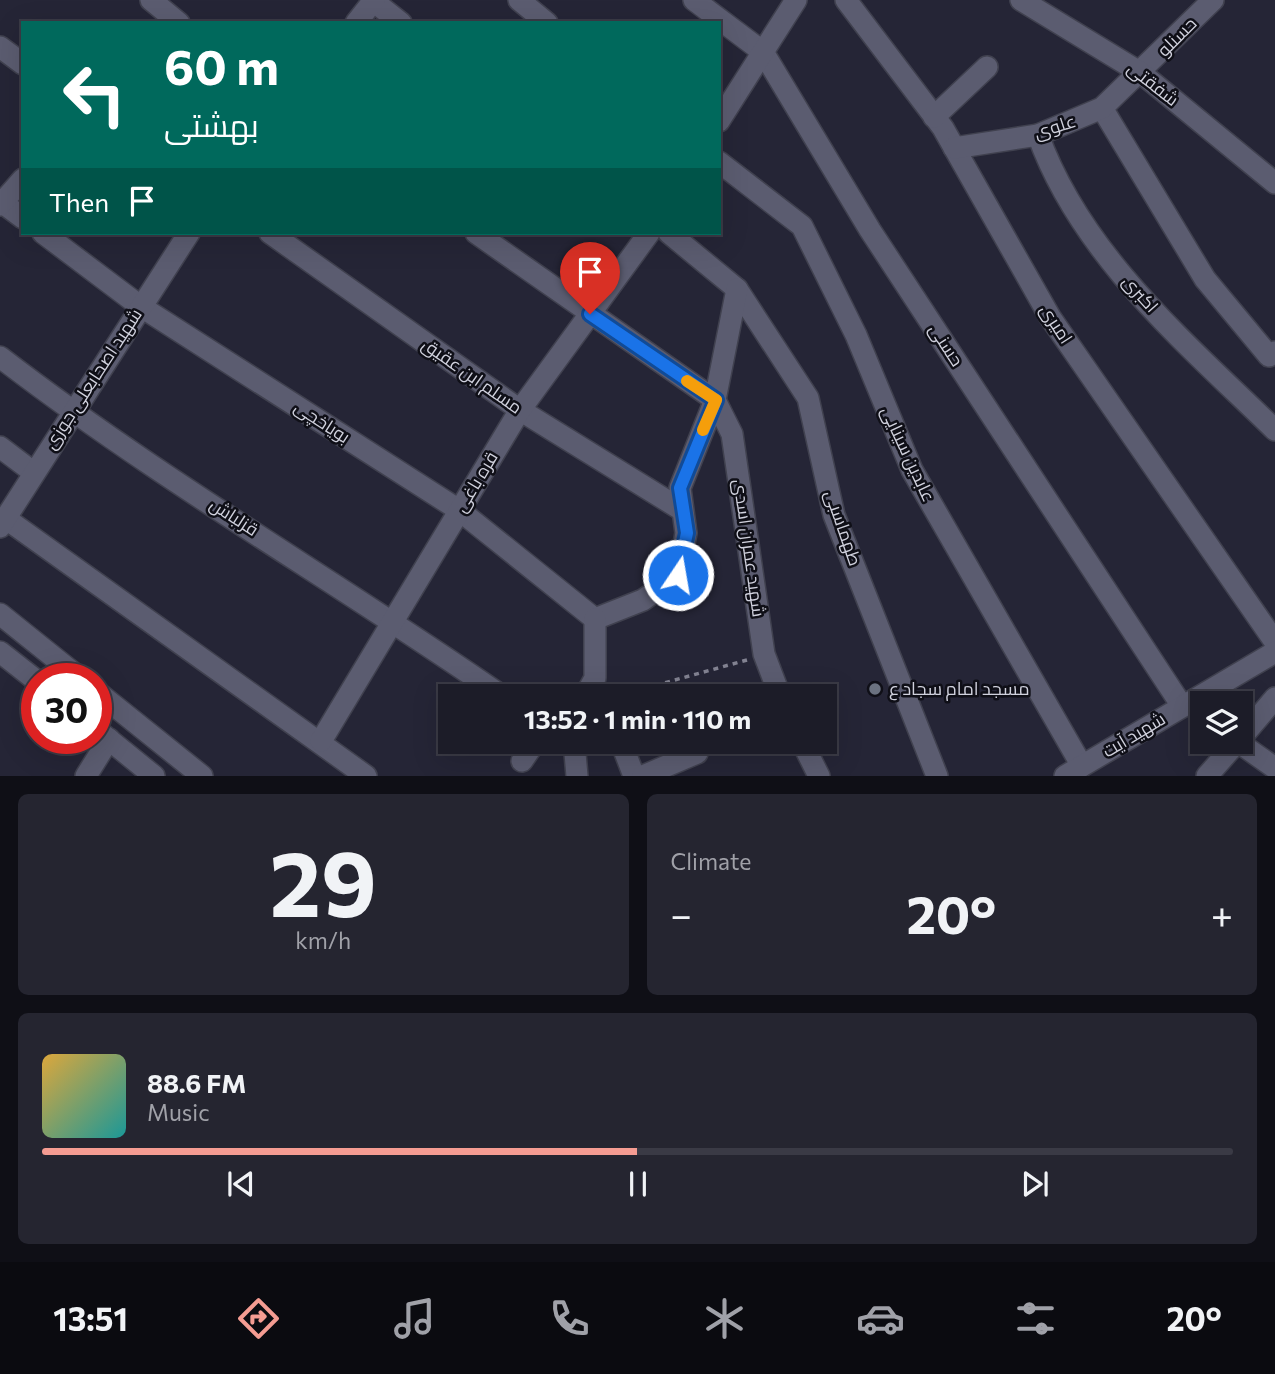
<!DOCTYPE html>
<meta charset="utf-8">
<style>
:root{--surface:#1c1c28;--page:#252530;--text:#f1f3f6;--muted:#a0a1a8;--line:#3a3a45;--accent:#f59c92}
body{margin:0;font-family:Commissioner,Cairo,sans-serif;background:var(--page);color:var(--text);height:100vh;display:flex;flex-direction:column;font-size:26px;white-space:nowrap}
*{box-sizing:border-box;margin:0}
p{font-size:23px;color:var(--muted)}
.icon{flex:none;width:38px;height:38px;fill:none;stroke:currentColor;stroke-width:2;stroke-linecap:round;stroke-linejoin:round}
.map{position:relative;height:776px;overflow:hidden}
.panel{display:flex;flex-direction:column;gap:18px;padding:18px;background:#0f0f16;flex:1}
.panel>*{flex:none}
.top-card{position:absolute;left:21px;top:21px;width:700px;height:214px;border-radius:0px;box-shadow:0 7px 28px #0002,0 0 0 2px var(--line);background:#00695c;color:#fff;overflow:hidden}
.buttons{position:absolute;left:1190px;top:691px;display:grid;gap:14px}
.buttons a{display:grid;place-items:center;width:63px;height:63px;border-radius:0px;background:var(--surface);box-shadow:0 7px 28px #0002,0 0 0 2px var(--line);font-size:35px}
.speed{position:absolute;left:21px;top:663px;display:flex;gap:14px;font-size:35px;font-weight:700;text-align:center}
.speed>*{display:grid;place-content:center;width:91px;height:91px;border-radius:50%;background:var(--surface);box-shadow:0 7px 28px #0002,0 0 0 2px var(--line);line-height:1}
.speed .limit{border:10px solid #d22;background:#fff;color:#111}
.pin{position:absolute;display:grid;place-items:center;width:60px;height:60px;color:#fff;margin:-72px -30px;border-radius:50% 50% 50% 0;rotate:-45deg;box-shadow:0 0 7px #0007}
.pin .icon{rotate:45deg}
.me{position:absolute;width:77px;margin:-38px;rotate:12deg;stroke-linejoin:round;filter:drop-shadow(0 0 5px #0008)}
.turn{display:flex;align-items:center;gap:24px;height:147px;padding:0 28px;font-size:32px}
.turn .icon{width:91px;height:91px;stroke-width:2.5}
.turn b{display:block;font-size:49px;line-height:60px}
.then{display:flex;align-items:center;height:66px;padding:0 28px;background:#0003;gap:14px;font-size:26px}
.big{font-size:52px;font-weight:700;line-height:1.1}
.panel .card{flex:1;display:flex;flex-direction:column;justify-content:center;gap:10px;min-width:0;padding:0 24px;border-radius:10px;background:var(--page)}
.panel .dial{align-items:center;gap:0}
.dial b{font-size:91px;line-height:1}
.song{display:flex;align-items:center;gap:21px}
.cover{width:84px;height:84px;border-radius:10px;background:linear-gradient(135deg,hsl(40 70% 55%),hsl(180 70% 35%))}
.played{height:7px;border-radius:4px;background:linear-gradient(90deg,var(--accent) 50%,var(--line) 50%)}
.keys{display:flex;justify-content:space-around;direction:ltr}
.heat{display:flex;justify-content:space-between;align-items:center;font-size:38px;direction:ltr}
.panel .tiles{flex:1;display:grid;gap:18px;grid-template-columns:1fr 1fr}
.card:last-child{grid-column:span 2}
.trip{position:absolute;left:438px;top:684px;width:399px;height:70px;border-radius:0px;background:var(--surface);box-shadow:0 7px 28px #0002,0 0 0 2px var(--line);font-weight:700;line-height:70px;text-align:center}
.menu{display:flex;height:112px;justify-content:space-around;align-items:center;background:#0b0b10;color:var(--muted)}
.menu .icon{width:49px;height:49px}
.menu .selected{color:var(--accent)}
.menu b{font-size:32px;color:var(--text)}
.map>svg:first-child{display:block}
</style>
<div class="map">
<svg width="1275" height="776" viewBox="0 0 1275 776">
<rect width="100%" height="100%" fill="#252536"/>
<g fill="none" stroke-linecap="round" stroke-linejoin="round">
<defs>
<g id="street">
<path d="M151,0l28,23"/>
<path d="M372,0l29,23"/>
<path d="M519,0l28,23"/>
<path d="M694,0l69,52 107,178 312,476"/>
<path d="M846,0l97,128 107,189 225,325"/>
<path d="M356,23l18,-23"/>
<path d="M0,47l23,17"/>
<path d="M1102,108l103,171 64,77 6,-4"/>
<path d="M934,117l53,-50"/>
<path d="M719,121l77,-121"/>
<path d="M1038,135c43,120 148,208 237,295"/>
<path d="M954,148l84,-13 64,-27 111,-108"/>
<path d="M719,162l83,64 54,109 56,135 170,296"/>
<path d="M0,201l23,17"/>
<path d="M0,205l23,-26"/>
<path d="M43,233l97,73 319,204 136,109"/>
<path d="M270,233l250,177 162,100"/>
<path d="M476,233l239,167 17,34 32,220 16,42"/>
<path d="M669,233l68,56 71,109 26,117 103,261"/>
<path d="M0,357c160,123 336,224 502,339"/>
<path d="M0,447l33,25"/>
<path d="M5,518l361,258"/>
<path d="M0,527l189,-294"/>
<path d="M595,619l48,-19 35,-25 8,-42 -6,-45 35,-88 22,-111"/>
<path d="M585,696l10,-18v-59"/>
<path d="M321,741l199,-331 129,-177"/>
<path d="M574,742l3,34"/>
<path d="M621,742l13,34"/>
<path d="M802,742l17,34"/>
<path d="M1238,742l37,26"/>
<path d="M522,761l13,-19"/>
<path d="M86,776l23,-37"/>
<path d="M643,776l54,-23"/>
</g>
<g id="secondary">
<path d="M1021,0l120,73 134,110"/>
<path d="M0,614l81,65"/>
<path d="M0,652l37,29"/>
<path d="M96,691l106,85"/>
<path d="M96,729l58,47"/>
<path d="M1241,738l34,-40"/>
<path d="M1065,776l210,-124"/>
<path d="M1207,776l30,-34"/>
</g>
</defs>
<!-- street casing -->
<use href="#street" stroke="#40414f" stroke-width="24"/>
<!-- secondary casing -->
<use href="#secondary" stroke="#40414f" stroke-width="24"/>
<!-- path -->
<path stroke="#828291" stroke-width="3.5" stroke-dasharray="5 5" stroke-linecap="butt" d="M617,696l130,-36"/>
<!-- street -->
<use href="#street" stroke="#5b5c70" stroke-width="21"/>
<!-- secondary -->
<use href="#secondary" stroke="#5b5c70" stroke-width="21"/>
</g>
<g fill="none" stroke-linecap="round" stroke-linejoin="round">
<defs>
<path id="route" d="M590,314l126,86 -36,88 7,45 -9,42"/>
</defs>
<!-- route casing -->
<use href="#route" stroke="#114b97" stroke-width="18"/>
<!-- route -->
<use href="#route" stroke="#1a73e8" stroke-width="12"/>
<!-- slow -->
<path stroke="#f59e0b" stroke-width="12" d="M687,381l29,19 -13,30"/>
</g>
<!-- markers -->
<circle fill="#6b7280" stroke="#0f0f17" stroke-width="2.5" cx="875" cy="689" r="7"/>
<g text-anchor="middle" stroke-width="5" stroke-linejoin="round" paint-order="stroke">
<!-- street labels -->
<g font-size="18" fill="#d0d1dd" stroke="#0f0f17">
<text transform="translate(1177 37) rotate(-45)" y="6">حسنلو</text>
<text transform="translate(1153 84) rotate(38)" y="6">شفقتی</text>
<text transform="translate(1055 127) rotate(-18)" y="6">علوی</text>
<text transform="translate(1140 294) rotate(48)" y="6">اکبری</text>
<text transform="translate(1056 324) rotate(57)" y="6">امیری</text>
<text transform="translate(946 345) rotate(57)" y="6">حسنی</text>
<text transform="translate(472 376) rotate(35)" y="6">مسلم ابن عقیق</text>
<text transform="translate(93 379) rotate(-57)" y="6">شهید اصحابعلی جوزی</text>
<text transform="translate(322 422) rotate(33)" y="6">بویاخچی</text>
<text transform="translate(908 454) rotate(65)" y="6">عابدین سینایی</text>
<text transform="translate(476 482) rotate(-59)" y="6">قره باغی</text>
<text transform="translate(234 517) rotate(33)" y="6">قزلباش</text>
<text transform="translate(843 528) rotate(71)" y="6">طهماسبی</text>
<text transform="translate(749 548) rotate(82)" y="6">شهید عمران اسدی</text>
<text transform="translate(1134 735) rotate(-31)" y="6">شهید آیت</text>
</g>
<!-- poi labels -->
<g font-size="18" fill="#d0d1dd" stroke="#0f0f17" text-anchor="start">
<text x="889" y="695">مسجد امام سجاد ع</text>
</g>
</g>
</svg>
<div class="buttons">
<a><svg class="icon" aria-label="layers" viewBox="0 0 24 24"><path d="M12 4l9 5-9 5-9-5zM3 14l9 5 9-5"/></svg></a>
</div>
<div class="speed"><div class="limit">30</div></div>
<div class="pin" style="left:590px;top:314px;background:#d93025"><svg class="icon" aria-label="arrive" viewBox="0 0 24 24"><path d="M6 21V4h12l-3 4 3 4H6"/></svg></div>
<svg class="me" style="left:678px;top:575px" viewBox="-20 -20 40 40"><circle r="17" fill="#1a73e8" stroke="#fff" stroke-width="3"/><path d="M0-11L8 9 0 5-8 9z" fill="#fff"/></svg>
<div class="trip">13:52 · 1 min · 110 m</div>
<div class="top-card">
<div class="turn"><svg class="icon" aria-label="left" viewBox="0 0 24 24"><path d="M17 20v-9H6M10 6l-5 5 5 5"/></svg><div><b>60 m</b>بهشتی</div></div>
<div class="then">Then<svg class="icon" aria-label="arrive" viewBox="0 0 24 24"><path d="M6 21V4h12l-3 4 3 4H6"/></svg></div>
</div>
</div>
<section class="panel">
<div class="tiles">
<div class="card dial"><b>29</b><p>km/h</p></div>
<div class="card"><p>Climate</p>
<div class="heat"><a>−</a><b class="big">20°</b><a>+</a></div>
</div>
<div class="card">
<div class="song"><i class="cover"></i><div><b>88.6 FM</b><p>Music</p></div></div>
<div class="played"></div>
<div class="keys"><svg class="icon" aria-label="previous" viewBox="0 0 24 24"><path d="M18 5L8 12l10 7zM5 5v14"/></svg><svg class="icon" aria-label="pause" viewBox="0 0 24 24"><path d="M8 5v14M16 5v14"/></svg><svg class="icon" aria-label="next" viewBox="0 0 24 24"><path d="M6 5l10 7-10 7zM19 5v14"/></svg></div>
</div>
</div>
</section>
<nav class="menu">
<b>13:51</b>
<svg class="icon selected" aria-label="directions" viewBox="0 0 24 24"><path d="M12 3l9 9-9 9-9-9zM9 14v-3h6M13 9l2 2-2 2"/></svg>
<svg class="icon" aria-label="music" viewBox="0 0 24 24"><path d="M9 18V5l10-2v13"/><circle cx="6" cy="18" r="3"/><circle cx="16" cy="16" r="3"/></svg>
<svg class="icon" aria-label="phone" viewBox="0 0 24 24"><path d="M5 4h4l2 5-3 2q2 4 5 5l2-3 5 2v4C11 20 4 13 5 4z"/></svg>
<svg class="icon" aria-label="climate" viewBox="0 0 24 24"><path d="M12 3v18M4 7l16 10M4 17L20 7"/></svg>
<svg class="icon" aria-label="car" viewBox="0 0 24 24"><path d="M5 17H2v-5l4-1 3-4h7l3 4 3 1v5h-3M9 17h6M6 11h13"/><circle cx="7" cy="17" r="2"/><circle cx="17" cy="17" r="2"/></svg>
<svg class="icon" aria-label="filters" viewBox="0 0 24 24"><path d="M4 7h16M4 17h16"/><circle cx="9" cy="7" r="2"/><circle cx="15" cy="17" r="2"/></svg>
<b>20°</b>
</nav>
